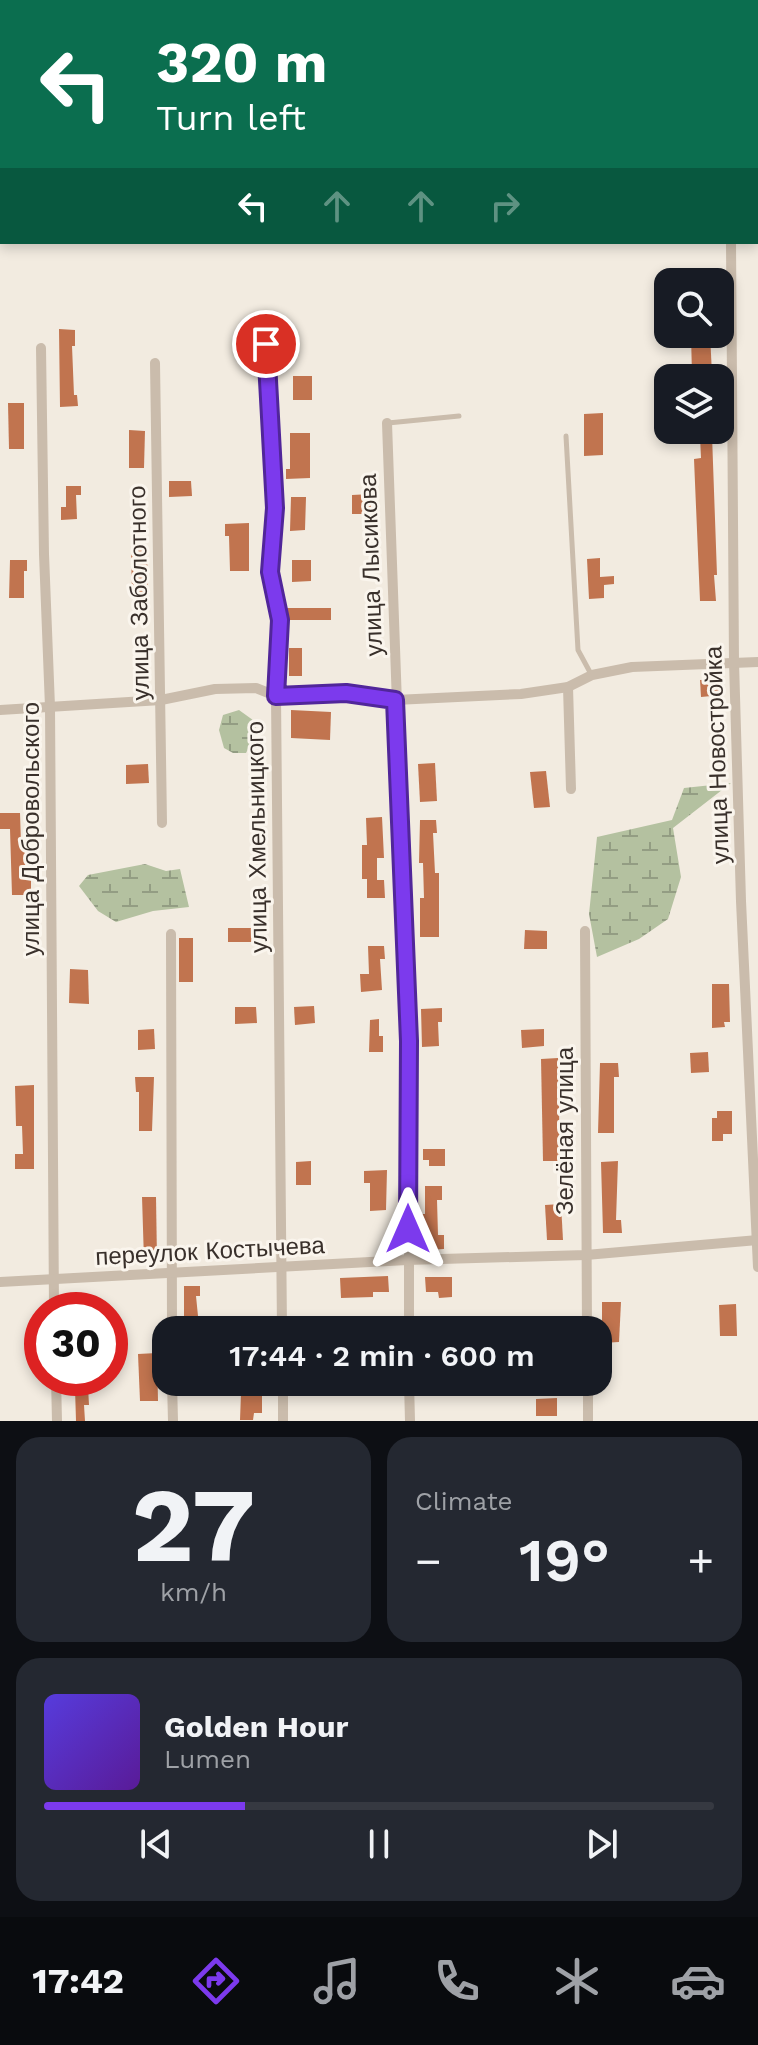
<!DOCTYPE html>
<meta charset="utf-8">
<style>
:root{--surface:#171b24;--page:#242831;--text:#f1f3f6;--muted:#9ea1a6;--line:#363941;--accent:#7c3aed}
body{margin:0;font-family:"Work Sans",sans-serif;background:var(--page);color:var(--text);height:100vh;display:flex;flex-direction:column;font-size:30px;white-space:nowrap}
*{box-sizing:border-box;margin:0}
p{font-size:26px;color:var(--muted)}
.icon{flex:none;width:44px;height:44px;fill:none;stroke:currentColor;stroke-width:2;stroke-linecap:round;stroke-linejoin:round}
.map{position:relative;height:1421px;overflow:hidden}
.side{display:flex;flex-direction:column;gap:16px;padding:16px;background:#0d0f14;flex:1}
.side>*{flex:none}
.top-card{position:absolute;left:0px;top:0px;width:758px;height:244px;box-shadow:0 4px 12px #0003;background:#0b6e4f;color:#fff;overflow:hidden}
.tools{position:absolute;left:654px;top:268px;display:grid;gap:16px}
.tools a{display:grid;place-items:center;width:80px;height:80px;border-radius:16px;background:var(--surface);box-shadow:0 4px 12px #0003;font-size:40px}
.speed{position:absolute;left:24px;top:1292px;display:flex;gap:16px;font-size:40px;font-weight:700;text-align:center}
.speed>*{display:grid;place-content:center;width:104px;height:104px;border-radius:50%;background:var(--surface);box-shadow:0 4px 12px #0003;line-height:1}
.speed .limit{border:12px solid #d22;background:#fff;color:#111}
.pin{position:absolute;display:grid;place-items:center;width:68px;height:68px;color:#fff;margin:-34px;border:4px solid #fff;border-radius:50%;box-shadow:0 2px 8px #0007}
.me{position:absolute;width:88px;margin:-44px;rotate:0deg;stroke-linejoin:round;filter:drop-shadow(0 0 6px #0008)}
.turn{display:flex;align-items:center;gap:28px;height:168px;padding:0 24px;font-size:36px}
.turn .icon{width:104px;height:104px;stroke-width:2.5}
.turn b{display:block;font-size:56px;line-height:68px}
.lanes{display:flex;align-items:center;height:76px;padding:0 24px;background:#0003;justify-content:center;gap:40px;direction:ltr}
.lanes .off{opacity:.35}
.big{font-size:60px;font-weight:600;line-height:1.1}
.side .widget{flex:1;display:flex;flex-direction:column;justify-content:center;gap:12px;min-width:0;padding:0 28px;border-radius:24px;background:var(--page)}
.side .dial{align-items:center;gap:0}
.dial b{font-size:104px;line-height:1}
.song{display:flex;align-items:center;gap:24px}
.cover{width:96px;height:96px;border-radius:12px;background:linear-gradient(135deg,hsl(250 70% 55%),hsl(270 70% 35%))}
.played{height:8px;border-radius:4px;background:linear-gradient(90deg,var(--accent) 30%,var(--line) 30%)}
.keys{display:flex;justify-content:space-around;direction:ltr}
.heat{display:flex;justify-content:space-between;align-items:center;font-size:44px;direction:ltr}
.side .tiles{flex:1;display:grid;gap:16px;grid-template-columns:1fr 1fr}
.widget:last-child{grid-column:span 2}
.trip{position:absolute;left:152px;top:1316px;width:460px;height:80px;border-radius:24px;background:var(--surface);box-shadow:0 4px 12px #0003;font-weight:600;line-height:80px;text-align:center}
.tabs{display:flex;height:128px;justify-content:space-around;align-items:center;background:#090b0e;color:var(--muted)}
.tabs .icon{width:56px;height:56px}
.tabs .active{color:var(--accent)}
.tabs b{font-size:36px;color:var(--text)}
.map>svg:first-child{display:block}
</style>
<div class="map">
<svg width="758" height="1421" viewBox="0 0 758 1421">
<defs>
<pattern id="wetland-marsh" width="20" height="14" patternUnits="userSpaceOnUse" patternTransform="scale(2)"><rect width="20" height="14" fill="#b4c1a0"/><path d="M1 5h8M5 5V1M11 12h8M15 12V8" fill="none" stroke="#939d83"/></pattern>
</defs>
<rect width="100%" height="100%" fill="#f2ebe0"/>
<!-- wetland -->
<g fill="url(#wetland-marsh)">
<path d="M239,710l18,13 -4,16 -7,14h-13l-9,-5 -5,-18 4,-15z"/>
<path d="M731,783l-58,45 8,49 -13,42 -29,20 -42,18 -8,-43 8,-77 75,-17 12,-32z"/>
<path d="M145,864l21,7 14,-2 9,38 -36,4 -37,11 -18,-11 -19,-25 9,-11z"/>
</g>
<!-- water -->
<path fill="#80a9af" d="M74,0h336l-336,2z"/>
<!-- building -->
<g fill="#c1744f">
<path d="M59,329l16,1v16h-3l2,49h3l1,11 -18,1z"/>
<path d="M710,334l2,40 -20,1 -1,-40z"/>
<rect x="293" y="376" width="19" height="24"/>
<path d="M8,403h16v46h-15z"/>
<path d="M603,413v42l-19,1v-42z"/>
<path d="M129,430l16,1 -1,37h-15z"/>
<path d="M290,433h20v45l-24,1v-10h4z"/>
<path d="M712,435l5,140h-3l2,26h-16l-6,-142 7,-1 -1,-22z"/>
<path d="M169,481h22l1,15 -23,1z"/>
<path d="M66,486h15v9h-5l1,24 -16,1v-13h5z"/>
<path d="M371,494v20h-19v-19z"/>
<path d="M291,497h15l-1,33 -15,1z"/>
<path d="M249,523v48h-19l-1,-35h-4v-12z"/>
<path d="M131,549h16l1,46h-16z"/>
<path d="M600,558v19l14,-1v8l-10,1v13l-15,1 -2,-40z"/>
<path d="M10,560h17v11h-3v27h-15z"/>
<path d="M292,560h19v21l-19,1z"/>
<path d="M287,608h44v12h-43z"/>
<rect x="289" y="648" width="13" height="28"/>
<path d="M721,679l1,16 -21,2 -1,-17z"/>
<path d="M291,710l40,2 -1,28 -39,-2z"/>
<path d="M435,763l2,38 -17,1 -2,-38z"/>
<path d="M148,764l1,19 -23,1v-19z"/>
<path d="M546,771l4,36 -16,1 -4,-36z"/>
<path d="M0,813h20l1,31h6v35h4v16h-19l-2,-66h-10z"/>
<path d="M382,817l2,41h-7v22h7l1,18h-18v-19h-5v-34h5l-1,-27z"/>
<path d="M420,820h16l1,13h-4l2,40h4v64h-19v-39h4l-1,-35h-4z"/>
<rect x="228" y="928" width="28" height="14"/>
<path d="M525,930l22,1v18h-23z"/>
<rect x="179" y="938" width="14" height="44"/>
<path d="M368,946h16l1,13h-5l2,31 -21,2 -1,-18h9z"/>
<path d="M70,969l18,1 1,34 -20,-1z"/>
<path d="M712,984h17l1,38h-6l1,5 -13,1z"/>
<path d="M314,1006l1,17 -20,2 -1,-18z"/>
<path d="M235,1007h21l1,16 -22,1z"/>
<path d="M442,1008v14h-4l1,24 -17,1 -1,-38z"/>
<path d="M379,1019v17h4v16h-14l1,-32z"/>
<path d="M154,1029l1,20 -17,1v-20z"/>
<path d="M544,1029v17l-22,2 -1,-18z"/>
<path d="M708,1052l1,20 -18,1 -1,-20z"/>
<path d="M558,1058l2,103h-17l-2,-102z"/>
<path d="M600,1063h18l1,14h-5v56h-16z"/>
<path d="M135,1077h19l-2,54h-13v-39h-3z"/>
<path d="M34,1085v84h-19v-15h8l-1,-28h-6l-1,-40z"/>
<path d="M717,1111h15v23h-9v7h-11v-23h5z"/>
<path d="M423,1149h22v17h-16v-6h-6z"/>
<path d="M311,1161v24h-15v-23z"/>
<path d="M618,1161l-2,59h5l1,13h-19l-2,-71z"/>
<path d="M387,1170l-1,40 -16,1v-28h-6v-12z"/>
<path d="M425,1186h17v14h-5l1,35h6v14l-17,1 -1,-22h-6l-1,-14h6z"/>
<path d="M142,1197h14l1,63h-13z"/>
<path d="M561,1204l2,36h-16l-2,-35z"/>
<path d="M388,1276l1,16h-16v5l-32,1 -1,-20z"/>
<path d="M425,1277h27v20l-13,1 -1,-6h-12z"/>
<path d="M184,1286h16v10h-4l2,20h-14z"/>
<path d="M602,1302h19l-2,40 -17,1z"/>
<path d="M736,1304l1,32h-17l-1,-31z"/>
<path d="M157,1353l1,48h-18l-2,-47z"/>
<path d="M88,1387l1,18h-5l1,16h-9l-1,-33z"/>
<path d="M241,1393h21v20h-8l-1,7h-13z"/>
<path d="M557,1398v18h-21v-17z"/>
</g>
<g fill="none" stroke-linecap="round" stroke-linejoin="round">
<!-- service -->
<g stroke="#cabcac" stroke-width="5">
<path d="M60,0v2"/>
<path d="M0,142h2"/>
<path d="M388,423l71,-7"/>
<path d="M566,436l12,214 13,24"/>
</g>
<!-- minor -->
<g stroke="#cabcac" stroke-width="10">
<path d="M731,242l3,420 7,239 17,366"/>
<path d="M266,344l9,164 -5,64 10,48 -4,76 6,634"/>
<path d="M41,348l3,206 6,153 4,603"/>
<path d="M155,363l7,460"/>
<path d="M387,423l22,618v289"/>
<path d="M568,687l3,102"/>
<path d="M0,710l161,-10 54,-11 41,-1 20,8 70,-3 49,7 126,-6 47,-7 24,-12 40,-8 126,-5"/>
<path d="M585,931l2,399"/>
<path d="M171,934l1,396"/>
<path d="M0,1282l407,-22 179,-5 172,-15"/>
<path d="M56,1378l1,43"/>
<path d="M172,1382l1,39"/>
<path d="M283,1382v39"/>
<path d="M409,1382l1,39"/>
<path d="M588,1382v39"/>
</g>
</g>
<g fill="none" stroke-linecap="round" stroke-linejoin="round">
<defs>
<path id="route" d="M266,344l9,164 -5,64 10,48 -4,76 70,-3 49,7 14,341 -1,188"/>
</defs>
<!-- route casing -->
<use href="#route" stroke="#51269a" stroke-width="20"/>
<!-- route -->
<use href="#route" stroke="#7c3aed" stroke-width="14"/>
</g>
<g text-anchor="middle" stroke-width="6" stroke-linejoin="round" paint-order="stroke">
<!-- street labels -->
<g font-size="24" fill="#39302b" stroke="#faf5ed">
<text transform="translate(371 565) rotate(-92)" y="8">улица Лысикова</text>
<text transform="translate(139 593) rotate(-91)" y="8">улица Заболотного</text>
<text transform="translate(717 755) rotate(-92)" y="8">улица Новостройка</text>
<text transform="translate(31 829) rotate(-90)" y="8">улица Добровольского</text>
<text transform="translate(257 837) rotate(-91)" y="8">улица Хмельницкого</text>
<text transform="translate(565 1131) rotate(-90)" y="8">Зелёная улица</text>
<text transform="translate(210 1251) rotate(-3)" y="8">переулок Костычева</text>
</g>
</g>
</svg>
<div class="tools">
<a><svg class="icon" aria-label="search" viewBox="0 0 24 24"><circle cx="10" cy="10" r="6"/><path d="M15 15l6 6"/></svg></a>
<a><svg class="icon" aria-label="layers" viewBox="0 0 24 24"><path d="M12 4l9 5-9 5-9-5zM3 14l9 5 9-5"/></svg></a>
</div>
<div class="speed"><div class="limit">30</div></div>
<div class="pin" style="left:266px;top:344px;background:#d93025"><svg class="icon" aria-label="arrive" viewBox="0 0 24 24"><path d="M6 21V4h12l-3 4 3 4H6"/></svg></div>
<svg class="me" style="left:408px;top:1229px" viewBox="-20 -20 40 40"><path d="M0-17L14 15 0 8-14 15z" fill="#7c3aed" stroke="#fff" stroke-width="4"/></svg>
<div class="trip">17:44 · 2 min · 600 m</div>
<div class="top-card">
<div class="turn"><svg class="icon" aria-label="left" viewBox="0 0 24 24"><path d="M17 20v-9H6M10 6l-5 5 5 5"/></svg><div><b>320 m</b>Turn left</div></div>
<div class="lanes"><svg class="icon" aria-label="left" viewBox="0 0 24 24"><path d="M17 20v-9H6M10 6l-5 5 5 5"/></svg><svg class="icon off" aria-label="ahead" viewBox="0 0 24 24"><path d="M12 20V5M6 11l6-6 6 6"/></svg><svg class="icon off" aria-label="ahead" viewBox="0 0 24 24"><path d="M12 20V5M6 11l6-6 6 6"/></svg><svg class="icon off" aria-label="right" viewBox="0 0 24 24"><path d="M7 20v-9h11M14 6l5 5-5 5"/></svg></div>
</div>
</div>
<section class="side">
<div class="tiles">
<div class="widget dial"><b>27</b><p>km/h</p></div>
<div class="widget"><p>Climate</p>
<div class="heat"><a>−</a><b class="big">19°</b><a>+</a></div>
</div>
<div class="widget">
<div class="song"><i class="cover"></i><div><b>Golden Hour</b><p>Lumen</p></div></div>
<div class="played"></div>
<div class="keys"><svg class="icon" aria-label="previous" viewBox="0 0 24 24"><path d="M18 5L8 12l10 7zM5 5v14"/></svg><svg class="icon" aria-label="pause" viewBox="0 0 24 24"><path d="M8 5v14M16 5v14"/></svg><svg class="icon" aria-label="next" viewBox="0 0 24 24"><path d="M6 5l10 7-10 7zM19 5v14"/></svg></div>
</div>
</div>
</section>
<nav class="tabs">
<b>17:42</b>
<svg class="icon active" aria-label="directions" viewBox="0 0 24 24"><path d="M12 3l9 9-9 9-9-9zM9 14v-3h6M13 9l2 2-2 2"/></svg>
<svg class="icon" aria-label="music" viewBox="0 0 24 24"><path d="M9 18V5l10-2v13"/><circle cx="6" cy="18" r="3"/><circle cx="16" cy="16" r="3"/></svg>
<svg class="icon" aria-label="phone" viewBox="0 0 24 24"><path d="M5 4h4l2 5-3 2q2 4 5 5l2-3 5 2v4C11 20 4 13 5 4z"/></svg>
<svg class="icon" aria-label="climate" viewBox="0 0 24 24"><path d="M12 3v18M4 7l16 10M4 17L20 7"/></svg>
<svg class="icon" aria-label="car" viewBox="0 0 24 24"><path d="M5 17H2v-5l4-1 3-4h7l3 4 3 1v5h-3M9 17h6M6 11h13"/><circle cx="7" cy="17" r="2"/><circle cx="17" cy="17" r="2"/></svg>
</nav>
